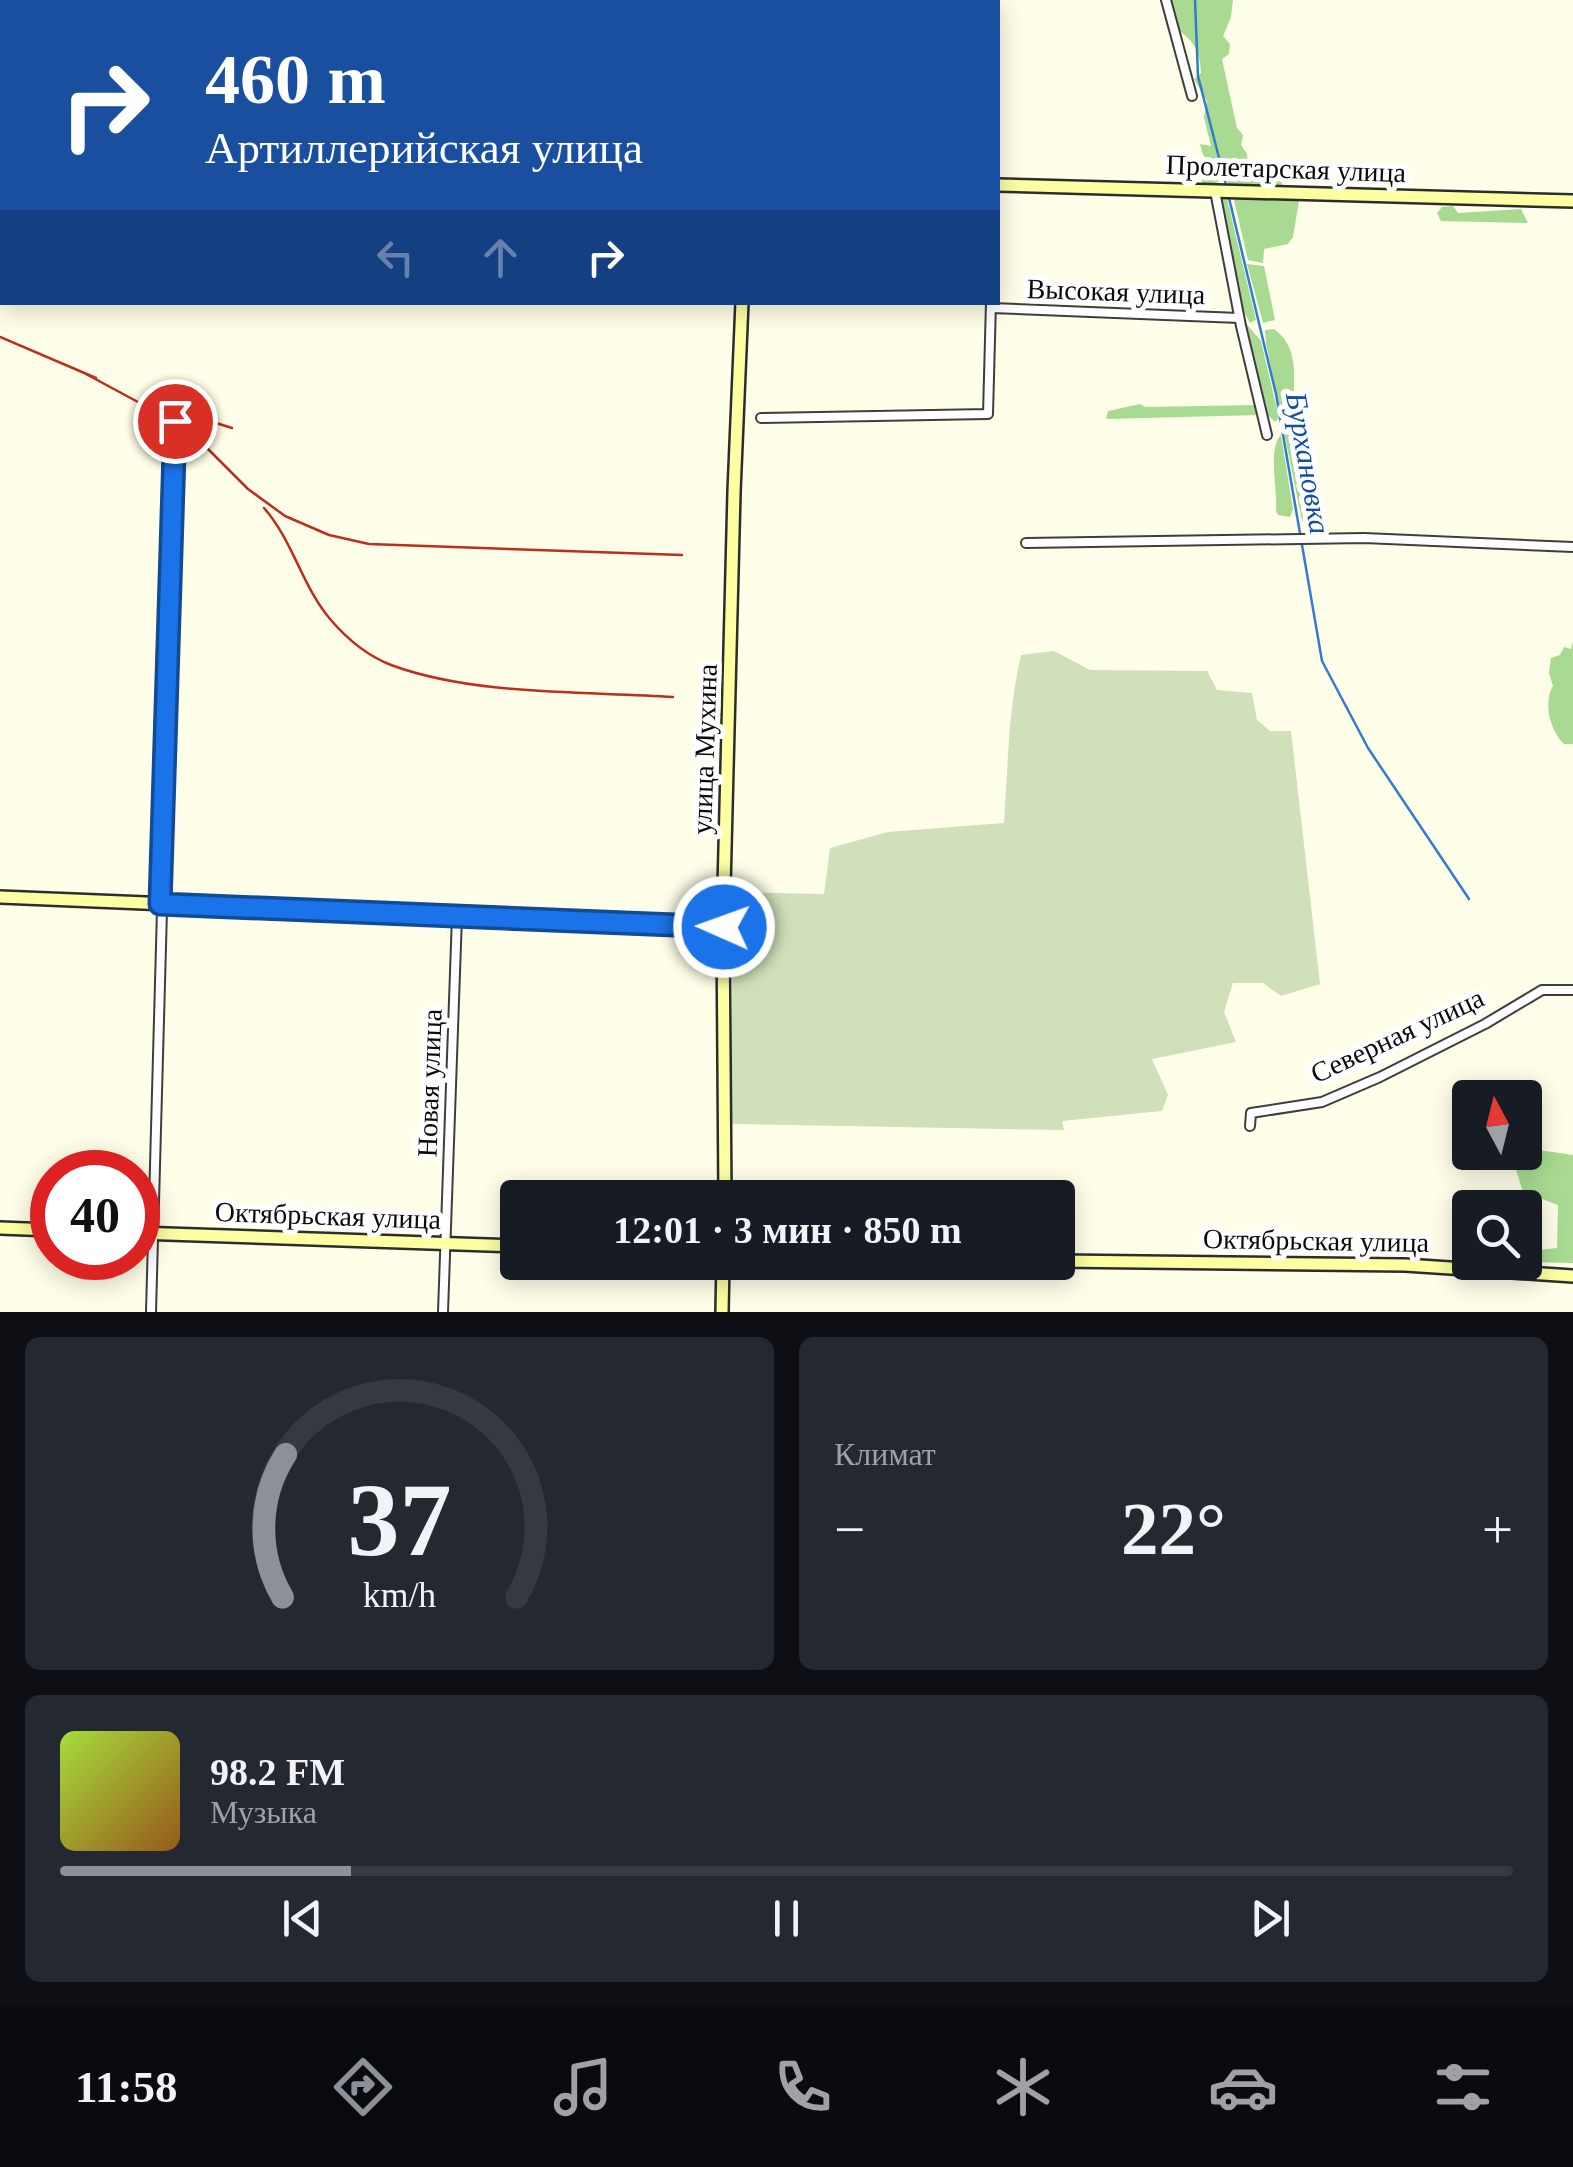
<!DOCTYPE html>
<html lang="ru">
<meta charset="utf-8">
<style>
:root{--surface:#171b24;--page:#242831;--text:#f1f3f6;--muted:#9ea1a6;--line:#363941;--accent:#8c9099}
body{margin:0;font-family:Georgia,serif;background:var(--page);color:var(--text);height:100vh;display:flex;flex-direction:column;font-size:38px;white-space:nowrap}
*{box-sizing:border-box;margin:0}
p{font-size:32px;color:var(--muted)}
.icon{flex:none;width:55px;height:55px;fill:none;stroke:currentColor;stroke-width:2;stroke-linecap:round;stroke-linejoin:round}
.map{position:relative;height:1312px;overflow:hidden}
.drawer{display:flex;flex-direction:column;gap:25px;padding:25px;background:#0d0f14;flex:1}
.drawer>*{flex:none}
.hud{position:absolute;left:0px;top:0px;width:1000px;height:305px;box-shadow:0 5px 25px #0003;background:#1a4fa0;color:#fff;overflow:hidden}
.needle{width:65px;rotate:353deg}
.tools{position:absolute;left:1452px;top:1080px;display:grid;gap:20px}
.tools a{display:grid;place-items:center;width:90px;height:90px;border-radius:10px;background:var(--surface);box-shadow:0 5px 25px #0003;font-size:50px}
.speed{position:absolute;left:30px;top:1150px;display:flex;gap:20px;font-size:50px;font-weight:700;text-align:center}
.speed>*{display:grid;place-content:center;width:130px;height:130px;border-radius:50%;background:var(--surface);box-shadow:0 5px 25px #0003;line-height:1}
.speed .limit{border:15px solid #d22;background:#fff;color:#111}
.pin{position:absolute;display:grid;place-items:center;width:85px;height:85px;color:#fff;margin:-42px;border:5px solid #fff;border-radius:50%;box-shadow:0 2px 10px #0007}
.me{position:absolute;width:110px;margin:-55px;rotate:272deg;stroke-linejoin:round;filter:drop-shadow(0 0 8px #0008)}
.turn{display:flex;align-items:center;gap:35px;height:210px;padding:0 40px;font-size:45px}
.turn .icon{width:130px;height:130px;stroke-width:2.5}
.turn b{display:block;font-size:70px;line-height:85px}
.lanes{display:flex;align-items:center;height:95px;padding:0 40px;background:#0003;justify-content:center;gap:50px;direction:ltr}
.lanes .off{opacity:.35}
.big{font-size:75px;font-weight:600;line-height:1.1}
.drawer .card{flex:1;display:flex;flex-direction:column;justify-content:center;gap:15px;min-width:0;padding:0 35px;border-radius:15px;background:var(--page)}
.drawer .dial{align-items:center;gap:0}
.dial svg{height:260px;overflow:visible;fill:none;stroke:var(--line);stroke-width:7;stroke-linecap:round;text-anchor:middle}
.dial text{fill:var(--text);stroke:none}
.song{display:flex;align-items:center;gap:30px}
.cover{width:120px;height:120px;border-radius:15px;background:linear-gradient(135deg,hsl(80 70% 55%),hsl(30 70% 35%))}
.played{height:10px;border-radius:5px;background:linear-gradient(90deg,var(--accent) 20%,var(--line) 20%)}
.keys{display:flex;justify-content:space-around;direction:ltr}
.heat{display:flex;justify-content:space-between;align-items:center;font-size:55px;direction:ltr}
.drawer .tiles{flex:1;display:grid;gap:25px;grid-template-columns:1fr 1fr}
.card:last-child{grid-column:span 2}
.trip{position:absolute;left:500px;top:1180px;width:575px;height:100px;border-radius:10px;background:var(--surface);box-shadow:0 5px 25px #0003;font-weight:600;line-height:100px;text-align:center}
.menu{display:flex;height:160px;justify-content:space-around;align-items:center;background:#090b0e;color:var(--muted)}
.menu .icon{width:70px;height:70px}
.menu .on{color:var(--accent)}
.menu b{font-size:45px;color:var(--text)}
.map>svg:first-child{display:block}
</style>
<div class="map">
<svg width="1573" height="1312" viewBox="0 0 1573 1312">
<rect width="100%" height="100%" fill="#fffee8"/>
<!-- forest -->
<g fill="#a8db91">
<path d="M1169,0h64l-2,17 -8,19 7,8 -1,10 -7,5 15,69 6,7 -2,10 6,9 1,17 -22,3 -13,12 -11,-3v-6l7,-4 -3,-5 5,-6 -8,-7 -3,-11 11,2 -7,-28 3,-17 -13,-22 7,-6c-1,-22 -6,-31 -24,-44l1,-8z"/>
<path d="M1275,168l9,10 -4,13 -52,-6 -1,-5c15,-1 37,-3 48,-12z"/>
<path d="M1219,194h7l30,126 -6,3 -12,-22z"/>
<path d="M1233,196l58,1 8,4 -6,36 -5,7 -24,5 -1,14 -15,-3z"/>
<path d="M1453,206l5,7 63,-4 7,14 -87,-2 -4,-8 5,-6z"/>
<path d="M1247,264l17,2 11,54 -12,3z"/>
<path d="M1244,321l17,20 18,77 -4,4 -15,-14 -19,-80z"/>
<path d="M1274,329c28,20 19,56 18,88l11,3 8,8 8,71 -4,5 3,17h-16l-36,-178 -1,-13z"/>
<path d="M1140,404l5,3 110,-2 4,10 -153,4 2,-8z"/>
<path d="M1281,435l12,74 -3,8 -12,-2 -2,-4c2,-21 -9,-62 5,-76z"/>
<path d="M1573,642v102h-9c-14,-14 -21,-41 -11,-58l-4,-13 2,-15 9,-3 4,-8 7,2z"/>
<path d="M1525,1148l48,7v108l-46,-1 3,-11 27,-3 1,-43 -35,-13 -7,-22 -25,-8 1,-9 33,-1z"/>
</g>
<!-- cemetery -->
<path fill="#cfe0ba" d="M1054,651l36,19 117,1 10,19 35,3 5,27 13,11h21l29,253 -39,12 -18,-13h-30l-9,29 12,30 -84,17 16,36 -6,16 -100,10 2,9 -333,-6 2,-232 91,2 6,-46 58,-16 116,-9c4,-57 4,-112 17,-168z"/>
<!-- water -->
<path fill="#acd1f8" stroke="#317cd0" stroke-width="2.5" d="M0,0h106l-104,2 -2,74z"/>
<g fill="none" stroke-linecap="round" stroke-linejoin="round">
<!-- stream -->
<g stroke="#317cd0" stroke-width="2.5">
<path d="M1195,0l3,76 28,109"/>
<path d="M1229,198l47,196 46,267 46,87 101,151"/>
</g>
<defs>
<g id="street">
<path d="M1166,0l26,96"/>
<path d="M1215,191l26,135 26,109"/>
<path d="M991,308l248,10"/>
<path d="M761,418l227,-4 3,-112"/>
<path d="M1026,543l338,-5 209,9"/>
<path d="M1250,1126l1,-13 71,-11 58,-25 105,-53 57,-34h31"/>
<path d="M151,1312l25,-914"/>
<path d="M443,1312l14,-396"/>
</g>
<g id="secondary">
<path d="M755,2v-2"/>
<path d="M998,185l575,16"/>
<path d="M0,897l723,30"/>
<path d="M725,1198l-2,-271 11,-435 8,-190"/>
<path d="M0,1228l52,2"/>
<path d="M138,1233l380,13"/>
<path d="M1058,1261l347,4 168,11"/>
<path d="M722,1312l1,-50"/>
</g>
</defs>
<!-- street casing -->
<use href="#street" stroke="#3e3e3e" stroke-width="12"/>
<!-- secondary casing -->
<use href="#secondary" stroke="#2d2d2d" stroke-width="16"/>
<!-- street -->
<use href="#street" stroke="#fff" stroke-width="8"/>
<!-- secondary -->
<use href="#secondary" stroke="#fdffa3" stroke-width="11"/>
<!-- rail -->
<g stroke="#bd2d20" stroke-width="2.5">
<path d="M147,2l3,-2"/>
<path d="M167,2l2,-2"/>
<path d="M206,2l3,-2"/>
<path d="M0,125l2,-2"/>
<path d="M0,151l2,-2"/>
<path d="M0,186l2,-2"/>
<path d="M0,206l2,-2"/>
<path d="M0,337l96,41"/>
<path d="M86,374l102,55 60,60 37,27 44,19 40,9 313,11"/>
<path d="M175,410l57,18"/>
<path d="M264,508c29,33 38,78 66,111 17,20 38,37 61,46 84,31 193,26 282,32"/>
</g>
</g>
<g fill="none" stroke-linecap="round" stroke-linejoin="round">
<defs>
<path id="route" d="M175,421l-15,483 564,23"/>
</defs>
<!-- route casing -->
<use href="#route" stroke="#114b97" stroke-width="25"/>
<!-- route -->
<use href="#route" stroke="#1a73e8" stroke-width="18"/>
</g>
<g text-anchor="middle" stroke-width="10" stroke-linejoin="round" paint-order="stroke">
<!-- street labels -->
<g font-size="28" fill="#0b0b0b" stroke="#fff">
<text transform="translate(1286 168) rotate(2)" y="10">Пролетарская улица</text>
<text transform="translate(1116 291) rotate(2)" y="10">Высокая улица</text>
<text transform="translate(704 749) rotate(-88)" y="10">улица Мухина</text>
<text transform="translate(1397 1035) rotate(-25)" y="10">Северная улица</text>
<text transform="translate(429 1083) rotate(-88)" y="10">Новая улица</text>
<text transform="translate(328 1215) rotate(2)" y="10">Октябрьская улица</text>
<text transform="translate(1316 1240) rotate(1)" y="10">Октябрьская улица</text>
</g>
<!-- water labels -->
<g font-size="30" font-style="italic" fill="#124f9e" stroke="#fff">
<text transform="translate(1308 463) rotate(80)" y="10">Бурхановка</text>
</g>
</g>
</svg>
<div class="tools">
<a><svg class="needle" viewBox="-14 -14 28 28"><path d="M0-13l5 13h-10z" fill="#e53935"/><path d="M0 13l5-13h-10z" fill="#9ea1a6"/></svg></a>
<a><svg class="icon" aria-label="search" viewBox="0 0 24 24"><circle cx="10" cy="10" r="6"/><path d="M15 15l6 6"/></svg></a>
</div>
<div class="speed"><div class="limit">40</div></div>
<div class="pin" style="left:175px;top:421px;background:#d93025"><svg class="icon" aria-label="arrive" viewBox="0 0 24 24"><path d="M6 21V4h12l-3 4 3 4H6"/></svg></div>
<svg class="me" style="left:724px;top:927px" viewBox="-20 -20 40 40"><circle r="17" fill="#1a73e8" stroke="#fff" stroke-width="3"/><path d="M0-11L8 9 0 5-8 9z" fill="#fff"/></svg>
<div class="trip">12:01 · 3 мин · 850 m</div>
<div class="hud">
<div class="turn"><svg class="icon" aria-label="right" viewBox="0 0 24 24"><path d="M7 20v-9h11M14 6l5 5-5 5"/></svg><div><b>460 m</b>Артиллерийская улица</div></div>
<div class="lanes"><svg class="icon off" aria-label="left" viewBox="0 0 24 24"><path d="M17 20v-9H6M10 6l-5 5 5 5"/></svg><svg class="icon off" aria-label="ahead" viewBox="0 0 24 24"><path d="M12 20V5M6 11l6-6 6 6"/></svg><svg class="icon" aria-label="right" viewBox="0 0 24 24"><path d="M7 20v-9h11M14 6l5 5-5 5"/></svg></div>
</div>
</div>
<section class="drawer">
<div class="tiles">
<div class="card dial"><svg viewBox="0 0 100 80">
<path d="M14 69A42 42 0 1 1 86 69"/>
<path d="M14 69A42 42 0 0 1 15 25" stroke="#8c9099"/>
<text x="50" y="56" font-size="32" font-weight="700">37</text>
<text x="50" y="72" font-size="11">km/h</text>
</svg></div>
<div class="card"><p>Климат</p>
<div class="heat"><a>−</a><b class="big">22°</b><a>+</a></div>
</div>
<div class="card">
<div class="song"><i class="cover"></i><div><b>98.2 FM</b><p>Музыка</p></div></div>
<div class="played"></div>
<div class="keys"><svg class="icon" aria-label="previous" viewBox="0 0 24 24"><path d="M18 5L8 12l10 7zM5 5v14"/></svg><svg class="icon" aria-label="pause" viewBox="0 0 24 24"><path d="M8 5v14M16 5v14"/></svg><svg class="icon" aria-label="next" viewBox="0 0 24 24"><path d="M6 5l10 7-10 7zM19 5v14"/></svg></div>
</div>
</div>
</section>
<nav class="menu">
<b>11:58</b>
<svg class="icon on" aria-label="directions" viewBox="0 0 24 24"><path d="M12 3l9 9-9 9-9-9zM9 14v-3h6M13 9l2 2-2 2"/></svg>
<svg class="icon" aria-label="music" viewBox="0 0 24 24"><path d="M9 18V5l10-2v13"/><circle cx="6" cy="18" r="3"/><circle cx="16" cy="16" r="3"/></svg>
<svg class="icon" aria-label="phone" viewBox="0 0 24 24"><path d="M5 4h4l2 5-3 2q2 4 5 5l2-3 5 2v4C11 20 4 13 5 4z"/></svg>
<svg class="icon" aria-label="climate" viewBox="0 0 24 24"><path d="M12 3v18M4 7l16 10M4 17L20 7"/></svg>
<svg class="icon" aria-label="car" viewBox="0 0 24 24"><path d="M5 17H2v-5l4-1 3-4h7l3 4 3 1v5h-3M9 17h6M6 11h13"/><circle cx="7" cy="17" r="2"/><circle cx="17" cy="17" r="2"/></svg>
<svg class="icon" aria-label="filters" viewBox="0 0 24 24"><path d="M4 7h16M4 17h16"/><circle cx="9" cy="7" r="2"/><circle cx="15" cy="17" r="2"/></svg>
</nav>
